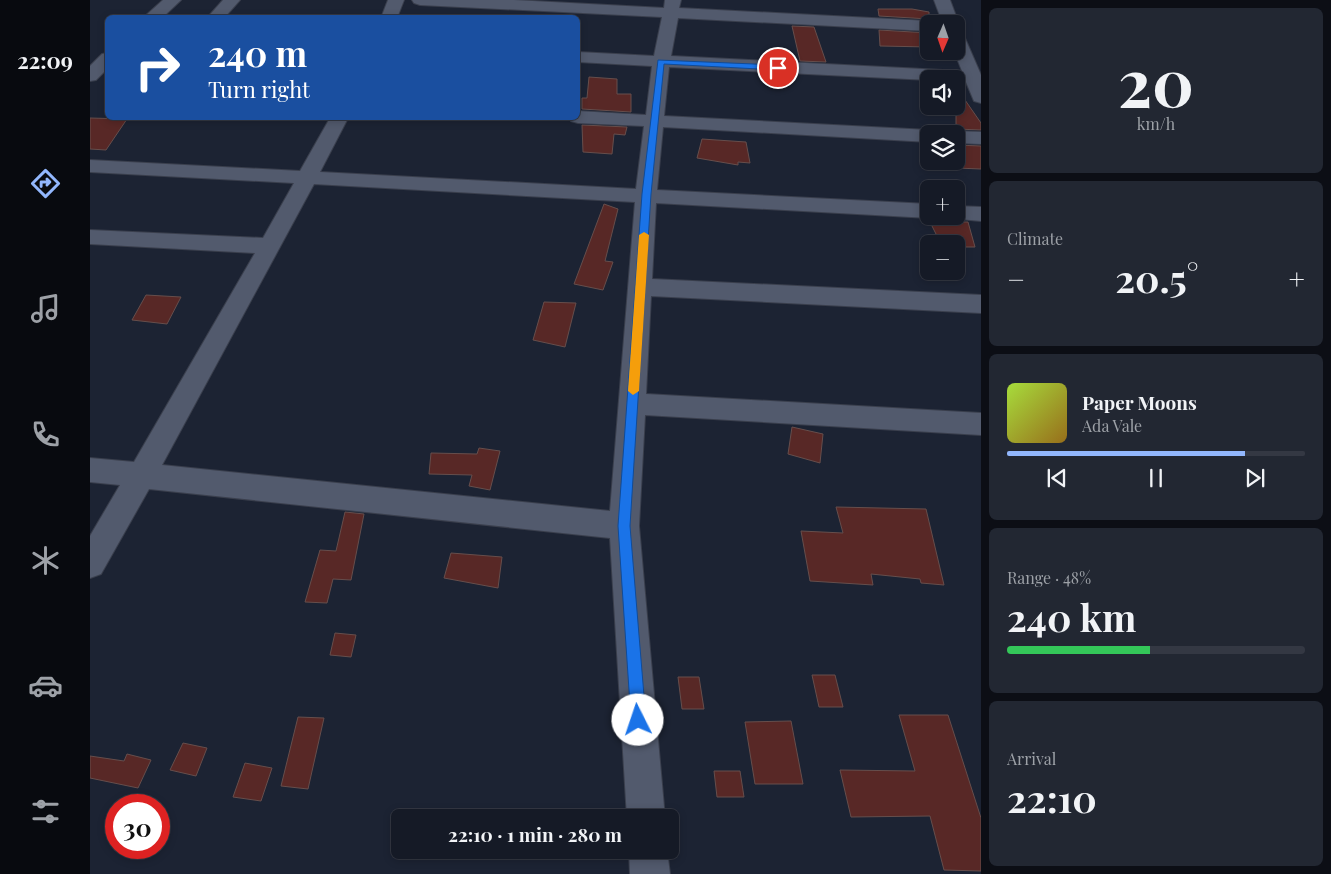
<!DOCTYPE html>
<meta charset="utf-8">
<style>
:root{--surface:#151a26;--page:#222732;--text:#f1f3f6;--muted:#9da1a7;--line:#343843;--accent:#92b7fd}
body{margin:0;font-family:"Playfair Display",serif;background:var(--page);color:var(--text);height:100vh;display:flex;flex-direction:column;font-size:19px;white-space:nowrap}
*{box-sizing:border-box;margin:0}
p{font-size:16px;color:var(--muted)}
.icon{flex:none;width:28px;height:28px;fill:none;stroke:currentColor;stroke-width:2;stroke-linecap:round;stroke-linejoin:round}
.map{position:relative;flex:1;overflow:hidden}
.drawer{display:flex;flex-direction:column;gap:8px;padding:8px;background:#0c0e15;width:350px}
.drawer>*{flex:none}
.hud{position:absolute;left:15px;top:15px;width:475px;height:105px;border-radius:8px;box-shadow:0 2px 8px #0003,0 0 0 1px var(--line);background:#1a4fa0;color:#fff;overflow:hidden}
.needle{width:32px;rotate:182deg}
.buttons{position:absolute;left:830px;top:15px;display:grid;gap:10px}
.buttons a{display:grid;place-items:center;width:45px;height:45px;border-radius:8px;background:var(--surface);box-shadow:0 2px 8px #0003,0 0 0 1px var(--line);font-size:25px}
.speed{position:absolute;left:15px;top:794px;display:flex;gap:10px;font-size:25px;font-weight:700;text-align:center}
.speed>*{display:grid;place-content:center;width:65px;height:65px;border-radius:50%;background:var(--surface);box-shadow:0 2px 8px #0003,0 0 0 1px var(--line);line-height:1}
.speed .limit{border:8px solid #d22;background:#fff;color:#111}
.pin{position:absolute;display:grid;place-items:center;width:42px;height:42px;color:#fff;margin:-21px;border:2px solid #fff;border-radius:50%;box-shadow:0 1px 5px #0007}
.me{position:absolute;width:55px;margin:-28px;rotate:356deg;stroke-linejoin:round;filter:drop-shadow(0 0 4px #0008)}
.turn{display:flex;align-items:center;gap:18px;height:105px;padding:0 20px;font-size:22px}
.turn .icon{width:65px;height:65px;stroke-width:2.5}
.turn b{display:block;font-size:35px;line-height:42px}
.big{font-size:38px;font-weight:700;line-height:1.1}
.drawer .card{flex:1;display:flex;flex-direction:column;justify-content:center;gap:8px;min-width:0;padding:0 18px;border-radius:8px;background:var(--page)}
.drawer .dial{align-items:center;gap:0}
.dial b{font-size:65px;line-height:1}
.song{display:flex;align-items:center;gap:15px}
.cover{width:60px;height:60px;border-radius:8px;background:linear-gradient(135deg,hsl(80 70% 55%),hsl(40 70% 35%))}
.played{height:5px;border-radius:2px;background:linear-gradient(90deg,var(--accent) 80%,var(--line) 80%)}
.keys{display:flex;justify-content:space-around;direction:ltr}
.heat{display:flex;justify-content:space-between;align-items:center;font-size:28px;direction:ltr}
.charge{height:8px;border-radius:4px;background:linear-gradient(90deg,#34c759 48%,var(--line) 0)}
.trip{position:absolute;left:301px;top:809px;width:288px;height:50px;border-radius:8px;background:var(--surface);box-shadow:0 2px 8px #0003,0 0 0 1px var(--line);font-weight:700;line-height:50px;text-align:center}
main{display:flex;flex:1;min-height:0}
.tab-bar{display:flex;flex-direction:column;width:90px;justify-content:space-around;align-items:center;background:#080a0f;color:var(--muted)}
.tab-bar .icon{width:35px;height:35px}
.tab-bar .current{color:var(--accent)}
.tab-bar b{font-size:22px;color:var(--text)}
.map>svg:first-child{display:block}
</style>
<main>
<nav class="tab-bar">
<b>22:09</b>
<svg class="icon current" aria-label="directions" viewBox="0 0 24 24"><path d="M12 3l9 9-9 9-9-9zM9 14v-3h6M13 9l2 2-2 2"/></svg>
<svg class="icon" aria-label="music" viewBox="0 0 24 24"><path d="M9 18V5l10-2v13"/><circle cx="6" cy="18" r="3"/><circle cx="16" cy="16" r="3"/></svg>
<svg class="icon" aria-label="phone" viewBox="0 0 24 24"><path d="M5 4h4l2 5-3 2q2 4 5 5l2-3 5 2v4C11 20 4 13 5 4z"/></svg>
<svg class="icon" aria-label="climate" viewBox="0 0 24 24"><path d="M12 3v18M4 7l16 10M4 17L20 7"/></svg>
<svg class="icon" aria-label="car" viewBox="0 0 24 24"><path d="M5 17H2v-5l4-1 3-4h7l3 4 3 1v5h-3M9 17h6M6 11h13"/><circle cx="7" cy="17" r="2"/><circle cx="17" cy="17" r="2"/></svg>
<svg class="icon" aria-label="filters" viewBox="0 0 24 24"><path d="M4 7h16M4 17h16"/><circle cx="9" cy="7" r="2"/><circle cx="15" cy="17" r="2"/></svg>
</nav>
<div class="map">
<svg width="891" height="874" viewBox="0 0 891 874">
<rect width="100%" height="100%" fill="#1c2333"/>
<!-- building -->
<g fill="#582826" stroke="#664e4c">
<path d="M788,9h34l17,3v7l-50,-3z"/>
<path d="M702,26l22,1 12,35 -26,-1z"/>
<path d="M789,30l50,3v14l-49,-1z"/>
<path d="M499,77l28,2v15h14v18l-49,-3v-11h5z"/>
<path d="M866,87l25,36v7l-25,-1z"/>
<path d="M0,118l37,1 -21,31 -16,-1z"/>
<path d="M492,125l45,2 -2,8 -11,-1 -2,20 -29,-2z"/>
<path d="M612,139l44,3 4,21 -12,-1v3l-41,-7z"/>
<path d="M866,145l25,1v23l-25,-1z"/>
<path d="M514,204l14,5 -13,52 8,1 -10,28 -29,-6z"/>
<path d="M840,222h38l7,25h-19v-3h-15z"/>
<path d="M56,295l35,2 -14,27 -35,-4z"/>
<path d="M454,302l32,1 -11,44 -32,-7z"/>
<path d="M702,427l31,7 -3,29 -32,-9z"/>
<path d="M389,448l21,3 -10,39 -21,-4 3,-11 -43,-1 2,-21 46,1z"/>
<path d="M746,507l90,2 18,76 -23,-2 -1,-4 -49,-5 2,11 -63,-4 -9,-50 42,2z"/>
<path d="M255,512l19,2 -13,66 -18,-1 -6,24 -22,-1 15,-52 16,1z"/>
<path d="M361,553l51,4 -4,31 -54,-10z"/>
<path d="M245,633l21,2 -5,22 -21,-2z"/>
<path d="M722,675h23l8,32h-24z"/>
<path d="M588,677h21l5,32h-22z"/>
<path d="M809,715h49l33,103v53l-37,-1 -14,-54 -79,1 -11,-47 75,1z"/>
<path d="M208,717l26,1 -16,71 -27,-3z"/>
<path d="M701,721l12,63h-48l-10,-62z"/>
<path d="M93,743l24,5 -11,28 -26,-6z"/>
<path d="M37,754l24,6 -13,28 -48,-10v-22l34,5z"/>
<path d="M155,763l27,5 -11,33 -28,-4z"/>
<path d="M624,771h26l4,26h-27z"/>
</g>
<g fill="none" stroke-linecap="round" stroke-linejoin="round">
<defs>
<g id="minor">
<path d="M73,0h18l-19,18h-19z"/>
<path d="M133,0h17l-16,18h-17z"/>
<path d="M298,0h16l-7,18h-16z"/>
<path d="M322,0h102l150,8 1,-8h16l-2,8 250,13 7,3h-7v7l-251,-13 -7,38 291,15 -8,-20h2v-20l6,1 2,4 17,39v28l-7,-2 -8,-19h-10v-3l-27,1 -260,-13 -5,49 265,14 8,4h-8v8l-266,-15 -6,63 272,14v12h6l-6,2 -273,-15 -4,76 329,16v18l-330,-17 -5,98 335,19v22l-336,-20 -6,111 26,292h-38l-17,-280 -461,-49 -48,85 -11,4v-42l30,-51 -30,-3v-24l44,4 121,-209 -165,-9v-14l173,8 31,-55 -204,-11v-12l210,11 30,-53h18l-28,54 316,17 8,-63 -66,-3 -7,-2 -2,-3h9v-7l68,4 6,-49 -74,-4v-10l76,4 8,-39 -242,-12 -6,-2zM224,184l321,18 -25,309 -448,-46z"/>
<path d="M844,0h16l9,24 -2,3 -1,-3h-13z"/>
<path d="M18,53v15l-12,12 -6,1v-15l12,-12z"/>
<path d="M866,131l25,1v12l-25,-1v-9h-7z"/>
<path d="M866,206l25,1v14l-33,-3 -1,-2h9z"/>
<path d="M539,850h38l3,24h-40z"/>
</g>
</defs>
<!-- minor casing -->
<use href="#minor" stroke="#3a3f4d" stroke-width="2"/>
<!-- minor -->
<use href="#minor" fill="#525a6d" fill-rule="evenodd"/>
</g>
<!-- route -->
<path fill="#1a73e8" stroke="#114b97" d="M568,60l120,5 4,3 -4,2 -114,-6 -13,130 -21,332 16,194 -2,6 -6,2 -5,-2 -2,-6 -13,-194 24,-332z"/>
<!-- slow -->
<path fill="#f59e0b" d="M554,232l5,3 -10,156 -6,4 -5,-4 11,-156z"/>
</svg>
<div class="buttons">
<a><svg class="needle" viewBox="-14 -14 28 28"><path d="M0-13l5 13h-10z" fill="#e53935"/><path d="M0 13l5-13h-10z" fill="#9da1a7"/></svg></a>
<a><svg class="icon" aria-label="sound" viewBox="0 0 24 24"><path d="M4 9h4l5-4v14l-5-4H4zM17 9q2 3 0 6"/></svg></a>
<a><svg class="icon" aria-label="layers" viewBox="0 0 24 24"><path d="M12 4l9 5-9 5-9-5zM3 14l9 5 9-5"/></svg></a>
<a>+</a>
<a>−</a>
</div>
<div class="speed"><div class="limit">30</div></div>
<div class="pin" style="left:688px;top:68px;background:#d93025"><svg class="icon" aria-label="arrive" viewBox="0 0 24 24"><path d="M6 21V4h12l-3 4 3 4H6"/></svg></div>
<svg class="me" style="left:548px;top:720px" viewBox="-20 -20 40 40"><circle r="19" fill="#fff"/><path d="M0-13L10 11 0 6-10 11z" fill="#1a73e8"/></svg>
<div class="trip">22:10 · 1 min · 280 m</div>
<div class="hud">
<div class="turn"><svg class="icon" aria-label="right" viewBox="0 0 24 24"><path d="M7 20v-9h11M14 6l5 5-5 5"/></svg><div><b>240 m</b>Turn right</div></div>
</div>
</div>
<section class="drawer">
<div class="card dial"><b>20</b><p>km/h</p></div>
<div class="card"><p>Climate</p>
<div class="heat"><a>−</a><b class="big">20.5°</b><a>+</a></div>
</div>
<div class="card">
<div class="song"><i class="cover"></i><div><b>Paper Moons</b><p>Ada Vale</p></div></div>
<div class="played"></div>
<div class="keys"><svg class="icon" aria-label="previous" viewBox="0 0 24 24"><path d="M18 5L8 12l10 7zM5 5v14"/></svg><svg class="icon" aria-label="pause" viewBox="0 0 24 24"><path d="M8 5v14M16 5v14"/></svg><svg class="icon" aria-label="next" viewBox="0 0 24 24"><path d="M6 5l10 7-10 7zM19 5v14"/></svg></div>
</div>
<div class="card"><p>Range · 48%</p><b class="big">240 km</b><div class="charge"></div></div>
<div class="card"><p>Arrival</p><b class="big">22:10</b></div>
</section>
</main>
